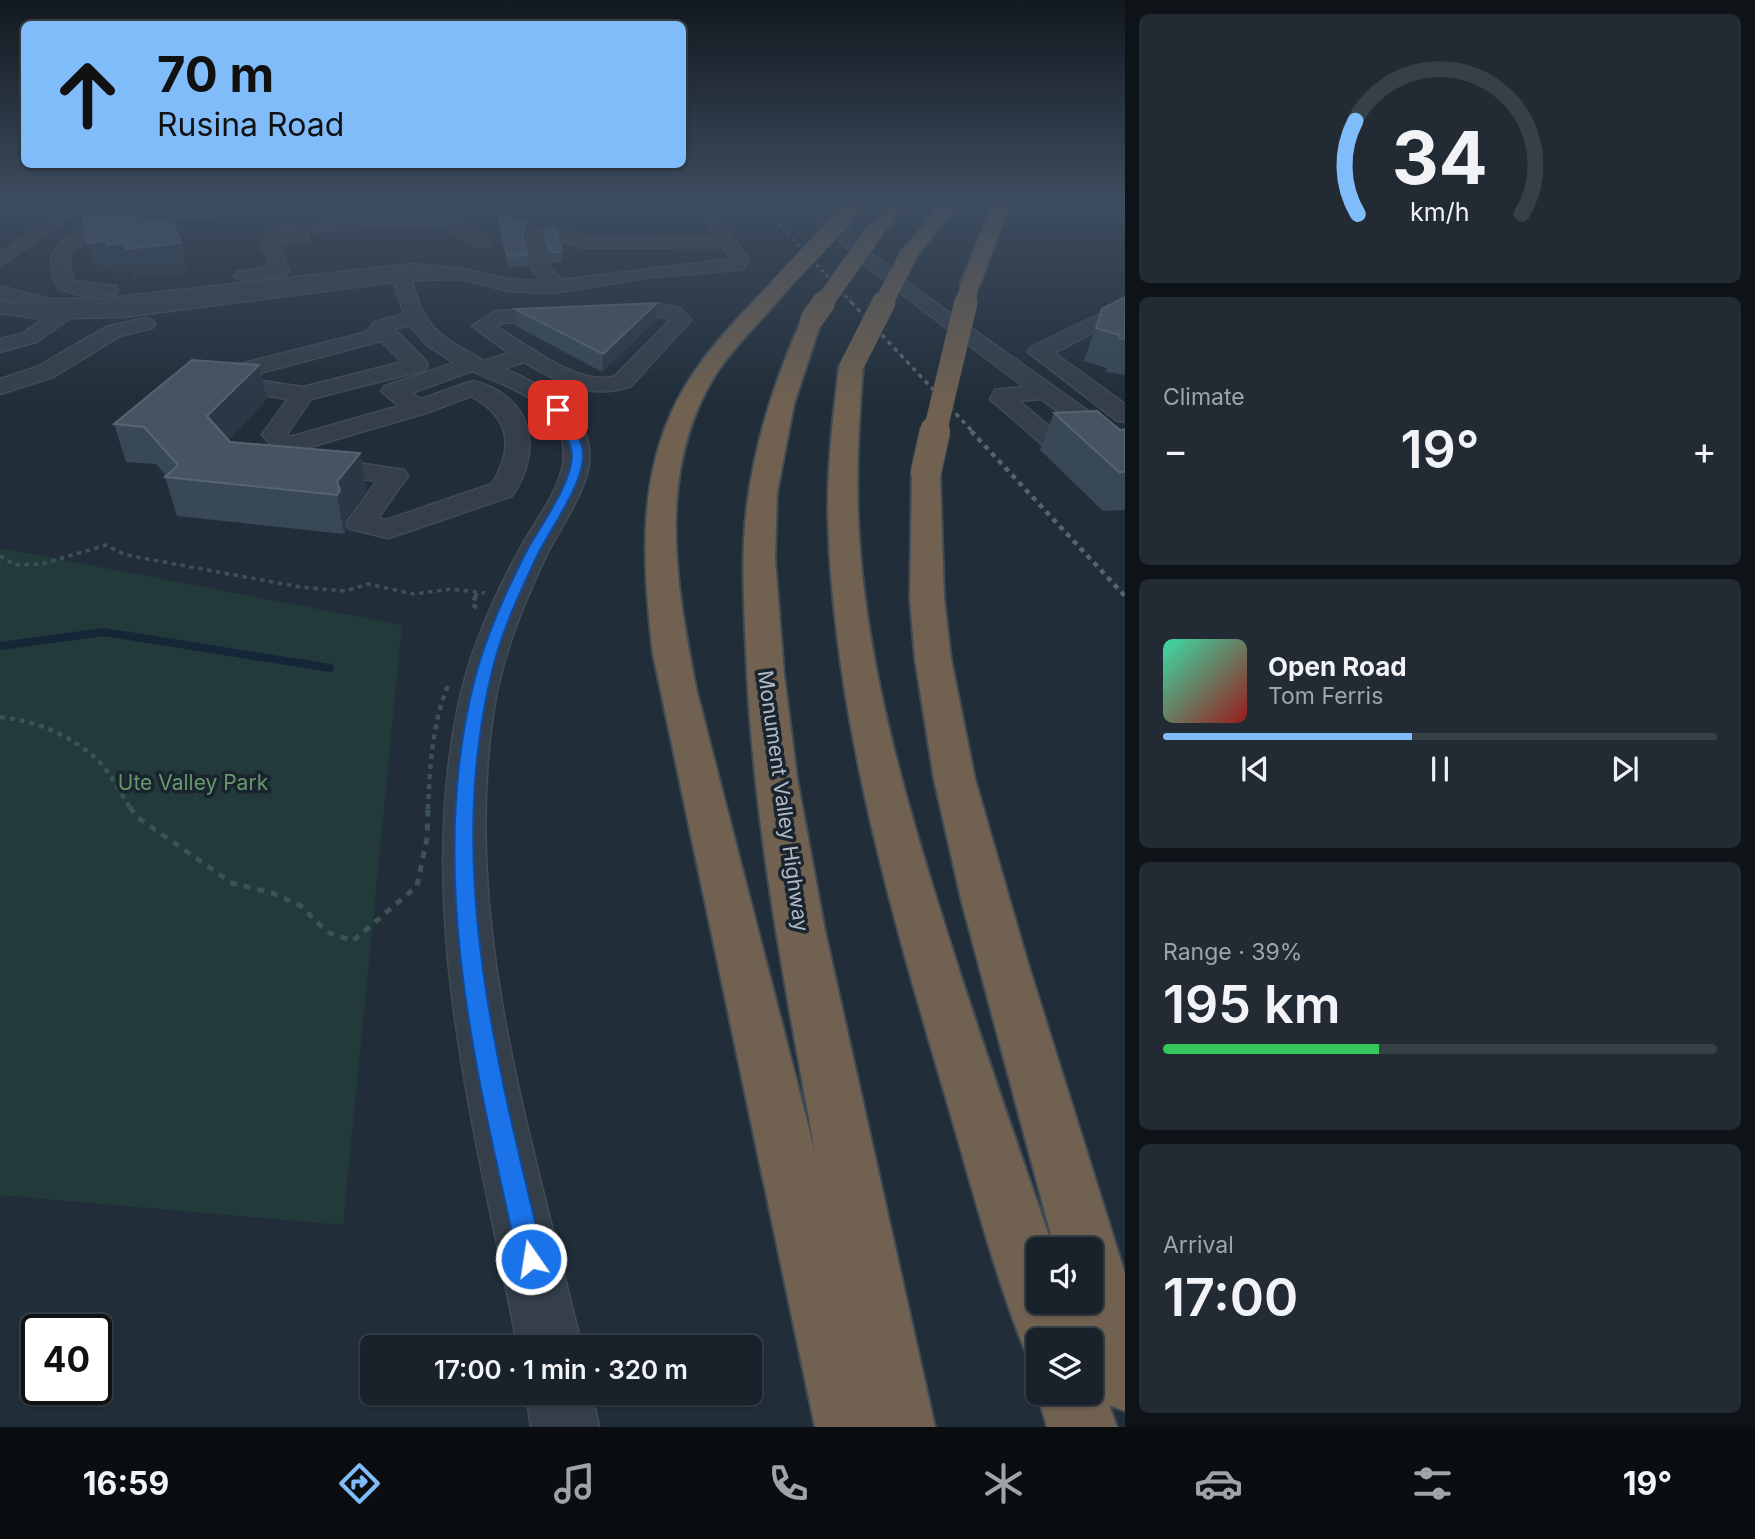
<!DOCTYPE html>
<meta charset="utf-8">
<style>
:root{--surface:#19222b;--page:#222a33;--text:#f1f3f6;--muted:#9fa4a9;--line:#373f47;--accent:#81bcfa}
body{margin:0;font-family:Inter,sans-serif;background:var(--page);color:var(--text);height:100vh;display:flex;flex-direction:column;font-size:26px;white-space:nowrap}
*{box-sizing:border-box;margin:0}
p{font-size:23px;color:var(--muted)}
.icon{flex:none;width:38px;height:38px;fill:none;stroke:currentColor;stroke-width:2;stroke-linecap:round;stroke-linejoin:round}
.map{position:relative;flex:1;overflow:hidden}
.details{display:flex;flex-direction:column;gap:14px;padding:14px;background:#0e1318;width:630px}
.details>*{flex:none}
.guide{position:absolute;left:21px;top:21px;width:665px;height:147px;border-radius:10px;box-shadow:0 2px 5px #0004,0 0 0 2px var(--line);background:#81bcfa;color:#111;overflow:hidden}
.buttons{position:absolute;left:1026px;top:1237px;display:grid;gap:14px}
.buttons a{display:grid;place-items:center;width:77px;height:77px;border-radius:10px;background:var(--surface);box-shadow:0 2px 5px #0004,0 0 0 2px var(--line);font-size:35px}
.speed{position:absolute;left:21px;top:1314px;display:flex;gap:14px;font-size:35px;font-weight:700;text-align:center}
.speed>*{display:grid;place-content:center;width:91px;height:91px;border-radius:50%;background:var(--surface);box-shadow:0 2px 5px #0004,0 0 0 2px var(--line);line-height:1}
.speed .limit{border:4px solid #111;border-radius:10px;background:#fff;color:#111}
.pin{position:absolute;display:grid;place-items:center;width:60px;height:60px;color:#fff;margin:-30px;border-radius:14px;box-shadow:0 4px 10px #0006}
.me{position:absolute;width:77px;margin:-38px;rotate:347deg;stroke-linejoin:round;filter:drop-shadow(0 0 5px #0008)}
.turn{display:flex;align-items:center;gap:24px;height:147px;padding:0 21px;font-size:32px}
.turn .icon{width:91px;height:91px;stroke-width:2.5}
.turn b{display:block;font-size:49px;line-height:60px}
.big{font-size:52px;font-weight:600;line-height:1.1}
.details .card{flex:1;display:flex;flex-direction:column;justify-content:center;gap:10px;min-width:0;padding:0 24px;border-radius:10px;background:var(--page)}
.details .dial{align-items:center;gap:0}
.dial svg{height:182px;overflow:visible;fill:none;stroke:var(--line);stroke-width:7;stroke-linecap:round;text-anchor:middle}
.dial text{fill:var(--text);stroke:none}
.song{display:flex;align-items:center;gap:21px}
.cover{width:84px;height:84px;border-radius:10px;background:linear-gradient(135deg,hsl(160 70% 55%),hsl(0 70% 35%))}
.played{height:7px;border-radius:4px;background:linear-gradient(90deg,var(--accent) 45%,var(--line) 45%)}
.keys{display:flex;justify-content:space-around;direction:ltr}
.heat{display:flex;justify-content:space-between;align-items:center;font-size:38px;direction:ltr}
.charge{height:10px;border-radius:5px;background:linear-gradient(90deg,#34c759 39%,var(--line) 0)}
.trip{position:absolute;left:360px;top:1335px;width:402px;height:70px;border-radius:10px;background:var(--surface);box-shadow:0 2px 5px #0004,0 0 0 2px var(--line);font-weight:600;line-height:70px;text-align:center}
.menu{display:flex;height:112px;justify-content:space-around;align-items:center;background:#0a0e11;color:var(--muted)}
.menu .icon{width:49px;height:49px}
.menu .active{color:var(--accent)}
.menu b{font-size:32px;color:var(--text)}
main{display:flex;flex:1;min-height:0}
.map>svg:first-child{display:block}
</style>
<main>
<div class="map">
<svg width="1125" height="1427" viewBox="0 0 1125 1427">
<rect width="100%" height="100%" fill="#212e39"/>
<!-- green -->
<path fill="#233a3b" d="M0,548l402,77 -59,600 -343,-30z"/>
<g fill="none" stroke-linecap="round" stroke-linejoin="round">
<!-- stream -->
<path stroke="#142637" stroke-width="8" d="M0,646l104,-14 226,36"/>
<defs>
<g id="minor">
<path d="M11,203h21l-32,14v-10z"/>
<path d="M72,203h17l-89,63v-13z"/>
<path d="M253,203h50l-8,5 -186,18 -36,24 -4,6 4,25 43,5 2,4 -2,4 -33,2 -24,-7 -6,-12 -2,-21 10,-14 38,-23z"/>
<path d="M447,203h14l5,24 23,11 2,4 -2,4c-16,3 -35,-9 -41,-23l-143,9 3,5 -2,4 -27,3 10,27 -3,4 -43,6 -9,-5 3,-4 33,-5 -9,-27 10,-5 -4,-4 2,-3 85,-11 93,-3z"/>
<path d="M622,203h14l4,4h54l-2,-4h14l43,56 -6,10 -6,1 -86,7 -100,16 -43,-2 -46,-12 -51,1c4,10 6,22 12,32 13,26 38,35 61,49l25,-8 -37,-27 24,-15 164,-7 21,5 10,11 -60,66c-41,15 -72,-4 -107,-24l-20,7c47,19 103,54 80,114 -10,27 -27,50 -39,75 -22,47 -43,98 -51,150 -34,216 39,431 88,640h-64c-40,-210 -104,-427 -60,-641 11,-54 35,-109 62,-158 14,-26 34,-50 42,-79 3,-11 2,-26 -1,-37 -11,-34 -60,-49 -89,-62l-61,22 10,6 52,-18c59,15 71,68 39,115l-114,39 -10,3 -38,-9 -4,-6 31,-42 -83,-12 -32,-34 26,-36 -63,-10 -11,-7 10,-14 143,-36 8,-10 29,-8 -10,-32 -272,35 -52,1 -34,24 -36,10v-13l22,-5 21,-15 -43,-6v-12l31,6 -31,-9v-12l48,13h51l313,-35 50,5 46,10 35,2 -11,-12 -7,-26 6,-11 21,-5 32,11 132,-1 -16,-21 -71,-2zM552,237l30,11 141,-1 8,12 -169,21 -13,-13 -8,-24 3,-5zM660,316l10,4 -55,56c-34,12 -90,-32 -119,-50l5,-3zM410,325l16,19 28,19 -69,23 -4,5 18,15 -109,31 -3,-3 24,-35 114,-29 3,-5 -3,-5 -31,-31zM381,341l21,21 -99,25 -62,-9zM471,396c40,22 43,51 21,88l-106,36 -8,-2 30,-42 -4,-6 -93,-14 -8,-7 123,-36z"/>
<path d="M805,203h15l51,50 52,41 202,143v20l-9,-3 -75,-55 -22,2 45,38 -4,5h-18l-52,-45 5,-9 29,-3 -165,-126z"/>
<path d="M1125,302v14l-71,37 71,51v18l-9,-2 -88,-68 3,-5z"/>
<path d="M145,318l7,2 3,4 -3,4 -32,8 -67,41 -53,17v-15l37,-12 69,-40z"/>
<path d="M526,1393h66l7,34h-68z"/>
</g>
<g id="highway">
<path d="M852,203h18l-17,14h-12v-6z"/>
<path d="M893,203h16l-29,33h-12l-3,-4 3,-4z"/>
<path d="M942,203h16l-43,55h-12l-3,-4 3,-4z"/>
<path d="M993,203h16l-29,82 -3,4h-14l-3,-4z"/>
<path d="M782,277l10,6c-23,32 -54,57 -76,91 -61,97 -40,212 -19,318l118,460c-30,-166 -63,-334 -69,-503 -2,-47 -5,-96 1,-143 8,-65 28,-127 55,-187l3,-4h14l3,4 -28,85 -17,89 -2,65 9,117 13,103 28,153 110,496h-120l-162,-773c-11,-92 -17,-187 33,-269 24,-40 58,-73 89,-106z"/>
<path d="M851,360l8,2 4,5c-4,50 -7,98 -5,148 5,135 43,270 83,398 35,113 74,225 113,337h-16v52h52v-52h-35l-94,-351 -27,-120 -19,-120 -5,-61 2,-126 4,-6h20l4,6 4,126 7,61 24,120 52,181 98,314v137l-16,-6 8,22h-70l-10,-34 1,-3v3h52v-53h-52v27l-8,-4c-36,-86 -59,-181 -86,-271 -55,-187 -110,-377 -116,-573 -1,-51 5,-101 11,-152l4,-5z"/>
</g>
</defs>
<!-- minor casing -->
<use href="#minor" stroke="#414b56" stroke-width="3"/>
<!-- highway casing -->
<use href="#highway" stroke="#3f4a54" stroke-width="4"/>
<!-- path-far2 -->
<g stroke="#3b5352" stroke-width="3.5" stroke-dasharray="4.5 4.5" stroke-linecap="butt">
<path d="M0,556l15,9 27,-1 64,-19 20,10 174,32 45,4 23,-7 46,10 37,-5 34,4"/>
<path d="M475,597l3,-5"/>
</g>
<!-- path-far1 -->
<g stroke="#3b5352" stroke-width="4.5" stroke-dasharray="5 5" stroke-linecap="butt">
<path d="M476,596l-4,8 5,4"/>
<path d="M0,717c35,4 66,16 93,39 16,13 27,37 38,53"/>
<path d="M428,809c2,-43 4,-86 21,-126"/>
</g>
<!-- path -->
<path stroke="#3b5352" stroke-width="5" stroke-dasharray="7 7" stroke-linecap="butt" d="M130,807l7,10 95,66 40,10 29,13 26,26 26,9 64,-55 10,-48 1,-31"/>
<!-- minor -->
<use href="#minor" fill="#343f4a" fill-rule="evenodd"/>
<!-- highway -->
<use href="#highway" fill="#706151" fill-rule="evenodd"/>
<!-- rail-far2 -->
<path stroke="#566471" stroke-width="2.5" stroke-dasharray="3.5 3.5" stroke-linecap="butt" d="M759,203l94,101"/>
<!-- rail-far1 -->
<path stroke="#566471" stroke-width="3.5" stroke-dasharray="4.5 4.5" stroke-linecap="butt" d="M851,302l122,130"/>
<!-- rail -->
<path stroke="#566471" stroke-width="4.5" stroke-dasharray="5 5" stroke-linecap="butt" d="M971,431l154,165"/>
<defs>
<g id="highway-bridge-far2">
<path d="M782,283l65,-69"/>
<path d="M823,304l51,-72"/>
<path d="M883,304l26,-50"/>
<path d="M965,304l5,-19"/>
</g>
<g id="highway-bridge-far1">
<path d="M812,319l12,-17"/>
<path d="M851,367l33,-65"/>
<path d="M935,432l31,-130"/>
</g>
<path id="highway-bridge" d="M926,472l9,-41"/>
</defs>
<!-- highway-bridge-far2 casing -->
<use href="#highway-bridge-far2" stroke="#3f4a54" stroke-width="19" stroke-linecap="butt"/>
<!-- highway-bridge-far1 casing -->
<use href="#highway-bridge-far1" stroke="#3f4a54" stroke-width="24" stroke-linecap="butt"/>
<!-- highway-bridge casing -->
<use href="#highway-bridge" stroke="#3f4a54" stroke-width="32" stroke-linecap="butt"/>
<!-- highway-bridge-far2 -->
<use href="#highway-bridge-far2" stroke="#706151" stroke-width="18"/>
<!-- highway-bridge-far1 -->
<use href="#highway-bridge-far1" stroke="#706151" stroke-width="23"/>
<!-- highway-bridge -->
<use href="#highway-bridge" stroke="#706151" stroke-width="30"/>
</g>
<!-- wall -->
<g fill="#394856">
<path d="M545,203h44v10z"/>
<path d="M499,215l28,8 1,10 -4,7 4,15v11l-20,1 -9,-43z"/>
<path d="M544,233l18,19v10l-12,1 -6,-20z"/>
<path d="M1125,297v78l-19,-3 1,-4 -23,-7 18,-52z"/>
<path d="M657,303l-1,17 -54,52 -86,-46 -1,-17z"/>
<path d="M259,365l8,34 -39,42 2,1 130,11 6,38 -21,29 2,9 -3,5 -167,-18 -12,-39 1,-1 -10,-12 -30,-2 -12,-38z"/>
<path d="M1054,413l66,17 5,-1v81l-22,1 -63,-61z"/>
</g>
<!-- shaded-wall -->
<g fill="#2a3846">
<path d="M527,223l1,10 -6,11v-11z"/>
<path d="M106,241l40,6 35,-4 7,29 -54,7 -2,-7 -17,2 -1,-4 -18,2 -9,-29z"/>
<path d="M657,303l-1,17 -54,52 1,-18z"/>
<path d="M259,365l8,34 -50,54 -10,-37z"/>
<path d="M360,453l6,38 -21,29 2,9 -3,5 -7,-39v-13z"/>
</g>
<!-- building -->
<g fill="#465462" stroke="#566472" stroke-width="2">
<path d="M136,207l4,16 32,-3 9,23 -55,6 -2,-6 -17,2 -1,-4 -19,2 -4,-30z"/>
<path d="M499,215l28,8 -5,10 6,22 -21,1z"/>
<path d="M545,230l11,1 6,21h-12l-6,-19z"/>
<path d="M1125,297v42l-6,-1 1,-3 -24,-7 6,-19z"/>
<path d="M657,303l-54,51 -88,-45z"/>
<path d="M192,360l67,5 -52,51 23,26 130,11 -23,29 3,8 -3,5 -172,-18 13,-12 -34,-38 -30,-3z"/>
<path d="M1097,411l23,19 5,-1v43h-6l-65,-59z"/>
</g>
<!-- sky -->
<linearGradient id="sky" x2="0" y2="1"><stop stop-color="#12191f"/><stop offset="0.5" stop-color="#3d4c5f"/><stop offset="1" stop-color="#3d4c5f" stop-opacity="0"/></linearGradient>
<rect width="1125" height="402" fill="url(#sky)"/>
<!-- route -->
<path fill="#1a73e8" stroke="#114b97" stroke-width="2" d="M554,408h8c8,14 21,31 21,48 0,29 -33,73 -46,100 -19,40 -38,81 -47,124 -45,194 9,391 54,579l-4,9 -9,4 -9,-4 -4,-9c-42,-188 -93,-388 -43,-581 11,-42 30,-83 49,-122 14,-27 47,-70 48,-100 0,-18 -19,-33 -18,-48z"/>
<g text-anchor="middle" stroke-width="7" stroke-linejoin="round" paint-order="stroke">
<!-- park labels -->
<g font-size="21" fill="#66976c" stroke="#1a242e">
<text x="193" y="790">Ute Valley Park</text>
</g>
<!-- street labels -->
<g font-size="21" fill="#afbac6" stroke="#1a242e">
<text transform="translate(783 801) rotate(82)" y="7">Monument Valley Highway</text>
</g>
</g>
</svg>
<div class="buttons">
<a><svg class="icon" aria-label="sound" viewBox="0 0 24 24"><path d="M4 9h4l5-4v14l-5-4H4zM17 9q2 3 0 6"/></svg></a>
<a><svg class="icon" aria-label="layers" viewBox="0 0 24 24"><path d="M12 4l9 5-9 5-9-5zM3 14l9 5 9-5"/></svg></a>
</div>
<div class="speed"><div class="limit">40</div></div>
<div class="pin" style="left:558px;top:410px;background:#d93025"><svg class="icon" aria-label="arrive" viewBox="0 0 24 24"><path d="M6 21V4h12l-3 4 3 4H6"/></svg></div>
<svg class="me" style="left:531px;top:1259px" viewBox="-20 -20 40 40"><circle r="17" fill="#1a73e8" stroke="#fff" stroke-width="3"/><path d="M0-11L8 9 0 5-8 9z" fill="#fff"/></svg>
<div class="trip">17:00 · 1 min · 320 m</div>
<div class="guide">
<div class="turn"><svg class="icon" aria-label="ahead" viewBox="0 0 24 24"><path d="M12 20V5M6 11l6-6 6 6"/></svg><div><b>70 m</b>Rusina Road</div></div>
</div>
</div>
<section class="details">
<div class="card dial"><svg viewBox="0 0 100 80">
<path d="M14 69A42 42 0 1 1 86 69"/>
<path d="M14 69A42 42 0 0 1 13 28" stroke="#81bcfa"/>
<text x="50" y="56" font-size="32" font-weight="700">34</text>
<text x="50" y="72" font-size="11">km/h</text>
</svg></div>
<div class="card"><p>Climate</p>
<div class="heat"><a>−</a><b class="big">19°</b><a>+</a></div>
</div>
<div class="card">
<div class="song"><i class="cover"></i><div><b>Open Road</b><p>Tom Ferris</p></div></div>
<div class="played"></div>
<div class="keys"><svg class="icon" aria-label="previous" viewBox="0 0 24 24"><path d="M18 5L8 12l10 7zM5 5v14"/></svg><svg class="icon" aria-label="pause" viewBox="0 0 24 24"><path d="M8 5v14M16 5v14"/></svg><svg class="icon" aria-label="next" viewBox="0 0 24 24"><path d="M6 5l10 7-10 7zM19 5v14"/></svg></div>
</div>
<div class="card"><p>Range · 39%</p><b class="big">195 km</b><div class="charge"></div></div>
<div class="card"><p>Arrival</p><b class="big">17:00</b></div>
</section>
</main>
<nav class="menu">
<b>16:59</b>
<svg class="icon active" aria-label="directions" viewBox="0 0 24 24"><path d="M12 3l9 9-9 9-9-9zM9 14v-3h6M13 9l2 2-2 2"/></svg>
<svg class="icon" aria-label="music" viewBox="0 0 24 24"><path d="M9 18V5l10-2v13"/><circle cx="6" cy="18" r="3"/><circle cx="16" cy="16" r="3"/></svg>
<svg class="icon" aria-label="phone" viewBox="0 0 24 24"><path d="M5 4h4l2 5-3 2q2 4 5 5l2-3 5 2v4C11 20 4 13 5 4z"/></svg>
<svg class="icon" aria-label="climate" viewBox="0 0 24 24"><path d="M12 3v18M4 7l16 10M4 17L20 7"/></svg>
<svg class="icon" aria-label="car" viewBox="0 0 24 24"><path d="M5 17H2v-5l4-1 3-4h7l3 4 3 1v5h-3M9 17h6M6 11h13"/><circle cx="7" cy="17" r="2"/><circle cx="17" cy="17" r="2"/></svg>
<svg class="icon" aria-label="filters" viewBox="0 0 24 24"><path d="M4 7h16M4 17h16"/><circle cx="9" cy="7" r="2"/><circle cx="15" cy="17" r="2"/></svg>
<b>19°</b>
</nav>
